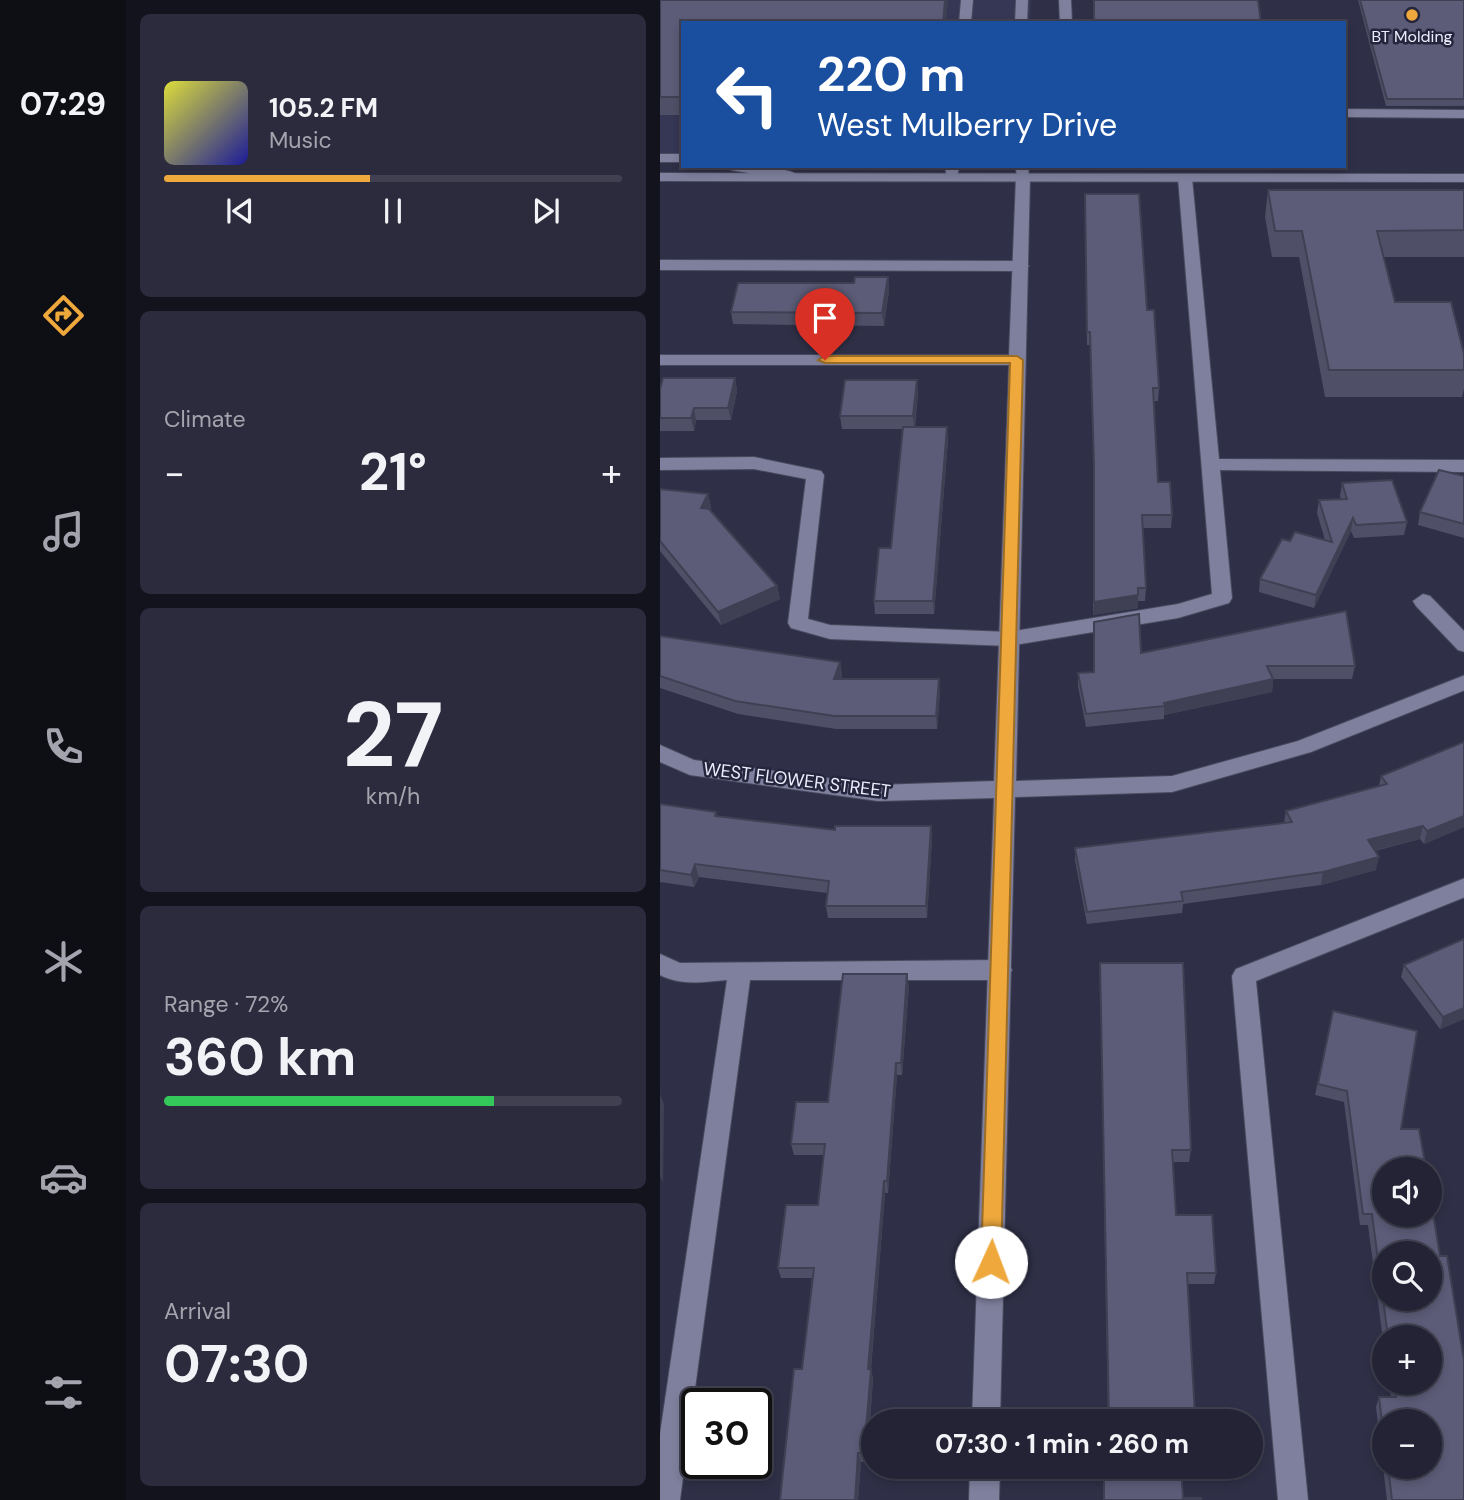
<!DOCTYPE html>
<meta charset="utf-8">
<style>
:root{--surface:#232335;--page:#2b2b3d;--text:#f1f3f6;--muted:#a3a4ad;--line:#404050;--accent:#eea83c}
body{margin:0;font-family:"DM Sans",sans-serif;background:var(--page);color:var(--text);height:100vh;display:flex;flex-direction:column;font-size:26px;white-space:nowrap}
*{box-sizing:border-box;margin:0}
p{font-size:23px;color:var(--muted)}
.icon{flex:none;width:38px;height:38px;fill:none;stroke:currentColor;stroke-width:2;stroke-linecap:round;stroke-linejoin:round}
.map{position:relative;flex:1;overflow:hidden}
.side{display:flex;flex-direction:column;gap:14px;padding:14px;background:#13131d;width:534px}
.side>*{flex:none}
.hud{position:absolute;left:21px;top:21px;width:665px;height:147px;border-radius:0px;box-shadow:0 4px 10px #0003,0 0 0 2px var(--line);background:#1a4fa0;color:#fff;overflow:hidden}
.fabs{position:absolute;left:712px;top:1157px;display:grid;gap:14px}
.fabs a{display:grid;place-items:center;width:70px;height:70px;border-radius:50%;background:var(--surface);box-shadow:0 4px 10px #0003,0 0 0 2px var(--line);font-size:35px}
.speed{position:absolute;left:21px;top:1388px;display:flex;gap:14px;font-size:35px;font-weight:700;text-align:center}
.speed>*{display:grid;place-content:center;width:91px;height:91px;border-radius:50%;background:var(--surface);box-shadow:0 4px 10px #0003,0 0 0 2px var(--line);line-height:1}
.speed .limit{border:4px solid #111;border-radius:10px;background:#fff;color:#111}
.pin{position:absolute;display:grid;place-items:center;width:60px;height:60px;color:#fff;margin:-72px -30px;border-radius:50% 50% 50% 0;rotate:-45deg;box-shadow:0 0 7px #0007}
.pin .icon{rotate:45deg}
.me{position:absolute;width:77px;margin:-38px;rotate:2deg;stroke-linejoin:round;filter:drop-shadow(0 0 5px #0008)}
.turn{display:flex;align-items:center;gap:24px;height:147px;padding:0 21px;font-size:32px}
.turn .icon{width:91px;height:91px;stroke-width:2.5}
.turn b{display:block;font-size:49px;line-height:60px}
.big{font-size:52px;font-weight:700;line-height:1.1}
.side .widget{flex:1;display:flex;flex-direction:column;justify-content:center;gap:10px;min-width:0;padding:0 24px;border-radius:10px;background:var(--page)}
.side .dial{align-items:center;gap:0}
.dial b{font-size:91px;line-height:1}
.song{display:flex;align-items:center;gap:21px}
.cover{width:84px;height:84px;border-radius:10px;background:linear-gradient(135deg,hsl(60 70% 55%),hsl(240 70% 35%))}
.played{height:7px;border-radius:4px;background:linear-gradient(90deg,var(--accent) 45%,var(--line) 45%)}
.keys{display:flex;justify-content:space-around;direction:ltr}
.heat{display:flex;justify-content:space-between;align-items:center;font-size:38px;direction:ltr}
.charge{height:10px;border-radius:5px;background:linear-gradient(90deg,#34c759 72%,var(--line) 0)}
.trip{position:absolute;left:201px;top:1409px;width:402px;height:70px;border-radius:35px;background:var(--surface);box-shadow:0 4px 10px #0003,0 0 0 2px var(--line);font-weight:700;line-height:70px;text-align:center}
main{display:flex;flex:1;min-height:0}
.tab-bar{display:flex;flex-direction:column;width:126px;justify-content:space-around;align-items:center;background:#0e0e15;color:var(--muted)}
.tab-bar .icon{width:49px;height:49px}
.tab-bar .selected{color:var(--accent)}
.tab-bar b{font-size:32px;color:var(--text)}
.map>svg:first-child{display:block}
</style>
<main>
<nav class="tab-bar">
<b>07:29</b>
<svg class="icon selected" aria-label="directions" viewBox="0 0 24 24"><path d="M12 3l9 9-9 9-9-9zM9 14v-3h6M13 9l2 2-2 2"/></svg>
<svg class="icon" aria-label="music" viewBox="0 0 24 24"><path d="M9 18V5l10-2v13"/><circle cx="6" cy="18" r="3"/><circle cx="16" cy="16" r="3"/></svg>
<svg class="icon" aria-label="phone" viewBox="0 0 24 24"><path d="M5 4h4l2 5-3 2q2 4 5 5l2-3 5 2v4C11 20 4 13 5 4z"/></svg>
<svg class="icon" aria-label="climate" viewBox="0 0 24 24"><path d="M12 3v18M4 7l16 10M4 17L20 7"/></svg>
<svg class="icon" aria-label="car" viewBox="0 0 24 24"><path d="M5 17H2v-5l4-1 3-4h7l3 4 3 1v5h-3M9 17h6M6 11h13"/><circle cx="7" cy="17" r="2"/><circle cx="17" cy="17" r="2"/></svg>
<svg class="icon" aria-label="filters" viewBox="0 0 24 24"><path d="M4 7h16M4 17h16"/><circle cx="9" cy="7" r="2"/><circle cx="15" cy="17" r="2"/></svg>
</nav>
<section class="side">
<div class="widget">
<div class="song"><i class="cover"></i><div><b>105.2 FM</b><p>Music</p></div></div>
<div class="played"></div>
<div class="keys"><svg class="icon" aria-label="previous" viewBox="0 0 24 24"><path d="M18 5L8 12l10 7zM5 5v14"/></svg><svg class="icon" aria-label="pause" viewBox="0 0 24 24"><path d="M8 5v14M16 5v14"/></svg><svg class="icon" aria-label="next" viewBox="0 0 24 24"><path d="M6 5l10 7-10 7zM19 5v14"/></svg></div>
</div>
<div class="widget"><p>Climate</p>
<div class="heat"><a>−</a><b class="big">21°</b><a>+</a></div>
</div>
<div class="widget dial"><b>27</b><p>km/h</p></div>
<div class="widget"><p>Range · 72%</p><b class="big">360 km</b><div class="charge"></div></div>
<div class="widget"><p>Arrival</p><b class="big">07:30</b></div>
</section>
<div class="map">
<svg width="805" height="1500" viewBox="0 0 805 1500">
<rect width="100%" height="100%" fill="#2f2f47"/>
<!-- built -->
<path fill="#363655" d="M0,0h371l-1,23h-347v130h-23z"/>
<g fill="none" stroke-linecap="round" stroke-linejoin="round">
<defs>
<g id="service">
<path d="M301,0h12l-2,23h-12z"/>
<path d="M356,0h12l-1,23h-12z"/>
<path d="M399,0h12l1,23h-12z"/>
<path d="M684,109l121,1v8l-121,-1z"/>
<rect x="0" y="154" width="23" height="8"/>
<path d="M64,166c19,0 63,-1 77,11l-7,4 -63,-11z"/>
<path d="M285,166h14l-2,14h-10z"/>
<path d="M355,166h14l-1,14h-10z"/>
<path d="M525,174l7,4 27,281 246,1v12l-245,-2 12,128 -3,5 -51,15 -169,28 -179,-7 -39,-11 -3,-5 18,-144 -52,-10 -94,1v-12l94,-1 67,14 3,4 -16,144 22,6 179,7 169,-28 34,-10 -34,-416z"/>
<path d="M0,260l361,1 8,5 -8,5 -361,-1z"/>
<path d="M805,878v19l-209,84 52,519h-30l-46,-524 4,-7z"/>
<path d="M0,954l20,9 320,-3 8,3 4,7 -4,7 -8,3h-250l-70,520h-20v-66l67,-454c-24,2 -46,6 -67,-5z"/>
</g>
<g id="minor">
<path d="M363,173l7,4 -14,604 156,-5 126,-35 167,-66v15l-154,62 -139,40 -157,5 -15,624h-28l22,-623 -116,3 -188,-26 -30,-13v-17l34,15 184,25 116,-4 15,-416h-349v-10h349l7,-178z"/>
<path d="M763,594l7,2 35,36v20l-7,-2 -42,-44 -3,-5z"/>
<path d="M310,1466h30l-1,34h-30z"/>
</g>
<path id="tertiary" d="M0,173l805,1v8l-805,-1z"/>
</defs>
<!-- service casing -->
<use href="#service" stroke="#4a4a5f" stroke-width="2"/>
<!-- minor casing -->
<use href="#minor" stroke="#4a4a5f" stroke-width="2"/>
<!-- tertiary casing -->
<use href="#tertiary" stroke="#4a4a5f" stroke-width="2"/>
<!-- service -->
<use href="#service" fill="#7f809d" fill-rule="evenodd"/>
<!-- minor -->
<use href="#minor" fill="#7f809d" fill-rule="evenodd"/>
<!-- tertiary -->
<use href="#tertiary" fill="#7f809d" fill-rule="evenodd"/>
</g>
<!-- wall -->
<g fill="#4f4f67" fill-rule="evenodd">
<path d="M0,0l23,23v92h-23z"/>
<path d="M698,0h106v106h-78z"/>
<path d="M608,190h196v67h-80l11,45 69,52v35l-2,8h-137l-26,-140h-27l-7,-40z"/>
<path d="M425,194l62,116 12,78 -1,13h-5l5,81 14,33 -1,13h-28l3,60 -1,13h-7v7l-45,7 1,-137 -4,-133h-3z"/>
<path d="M228,277l1,13 -5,36 -151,-2 -2,-12 123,-29z"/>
<path d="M75,378l2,13 -6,29h-35l-2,11h-34v-42z"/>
<path d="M258,393l-3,34h32l1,13 -14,174h-59l-1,-13 17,-53 12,-119h-61l-2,-13z"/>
<path d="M804,476v62l-46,-13 2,-13z"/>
<path d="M682,483l65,39 -3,13 -50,3 -3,-7 -37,77 -55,-16 1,-13 30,-38 35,-1 -8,-27 2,-13 22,-1 -1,-3z"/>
<path d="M0,489l48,5 3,13 -1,2 67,77 3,13 -59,26 -61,-74z"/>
<path d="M0,636l180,26 2,13 -1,4 99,13 -3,37h-101l-98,-15 -78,-26z"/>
<path d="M481,653l214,13 -3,13h-79l-1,13 -108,23v4l-78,8 -8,-41v-13l16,-1z"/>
<path d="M804,742v85l-40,17 -4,-5 -45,12 1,19 -55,15 -138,19 -1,9 -95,11 -12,-64v-12l209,-25 2,-12 93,-25 2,-10z"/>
<path d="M0,804l56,8 1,4 118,14 96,-4 1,13 -5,79h-99l-2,-12 1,-13 -128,-16 -5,10 -34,-5z"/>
<path d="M804,939v80l-24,10 -39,-52 3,-12z"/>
<path d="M440,963l91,187 -2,12h-16l3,53 40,58 -2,11h-26l7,132 -1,5h-86z"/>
<path d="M249,986l-7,89h-5l-9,118h-3l-14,176 2,10 -6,83h-6l-3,38h-78l22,-131 10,-91h-31l-3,-10 40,-63 6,-50h-30l-3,-11 37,-42z"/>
<path d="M673,1011l68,118 63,371h-77l-11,-93 3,-10h12l-2,-15h41v-45h-46v11l-16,-123h-8l-16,-123 -29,-7zM724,1421l46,45h-46z"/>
</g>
<!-- shaded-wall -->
<g fill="#404054">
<path d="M285,0h3l-2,23h-3z"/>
<path d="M228,277l1,13 -5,36 -2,-13z"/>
<path d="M75,378l2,13 -6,29 -3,-12z"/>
<path d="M257,380l1,13 -4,36 -1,-13z"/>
<path d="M34,408l2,12 -2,11 -3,-13z"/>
<path d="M287,427l1,13 -14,174 -1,-13z"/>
<path d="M48,494l3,13 -7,14 -3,-13z"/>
<path d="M693,518l-2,13 -37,77 2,-13z"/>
<path d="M117,586l3,13 -59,26 -3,-13z"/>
<path d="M478,595v13l-45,7 1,-13z"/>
<path d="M180,662l2,13 -7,17 -1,-13z"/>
<path d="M279,679l1,13 -3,37 -1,-13z"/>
<path d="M613,679l-1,13 -108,23v-12z"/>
<path d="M804,816v11l-40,17 3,-13z"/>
<path d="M271,826l1,13 -5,79 -1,-12z"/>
<path d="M763,826l-3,13 -55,14 3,-13z"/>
<path d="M719,857l-3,13 -55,15 2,-13z"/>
<path d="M35,864l4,13 -5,10 -3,-12z"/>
<path d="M247,974l2,12 -7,89 -1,-12z"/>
<path d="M804,1008v11l-24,10 3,-12z"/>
<path d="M236,1063l1,12 -9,118 -1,-12z"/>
<path d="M0,1094l4,10 -1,79 -3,-7z"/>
<path d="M224,1181l1,12 -15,186 -2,-10z"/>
<path d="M211,1369l2,10 -6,83 -3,-9z"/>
<path d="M198,1453l3,9 -3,38h-3z"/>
</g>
<!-- building -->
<g fill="#5c5c78" stroke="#404054" stroke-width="2" fill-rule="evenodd">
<path d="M0,0h285l-2,23h-260v74h-23z"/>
<path d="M434,0h164l3,23h-167z"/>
<path d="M700,0h104v99h-77z"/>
<path d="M608,190h196v40l-87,1 18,71h56l13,52v16h-135l-27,-139h-27z"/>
<path d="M425,194h54l8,116h7l5,78h-6l5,94h12l2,33h-30l4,73h-8v7l-44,7v-137l-4,-133h-3z"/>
<path d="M195,277h33l-6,36 -151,-1 7,-29h116z"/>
<path d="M3,378h72l-7,30h-34l-3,10h-31v-29z"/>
<path d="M185,380h72l-4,36h-73z"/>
<path d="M243,427h44l-14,174h-59l5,-53h12z"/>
<path d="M779,470l25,6v48l-44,-12z"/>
<path d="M732,480l15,42 -51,3 -3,-7 -37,77 -56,-16 22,-40 8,2 5,-9 37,10 -13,-42 28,-1 -5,-16z"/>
<path d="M0,489l48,5 -7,14 8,1 68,77 -59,26 -58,-71z"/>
<path d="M686,611l9,55h-88l6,13 -109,24 1,3 -79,8 -8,-41 16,-1v-50l45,-8 2,39z"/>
<path d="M0,636l180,26 -6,17h105l-3,37h-102l-99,-15 -75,-25z"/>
<path d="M804,742v74l-37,15 -4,-5 -55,14 11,17 -56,15 -142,20 2,9 -96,11 -12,-64 217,-26 -6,-11 101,-27 -6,-8z"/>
<path d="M0,804l56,8 -1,4 120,14v-4h96l-5,80h-100l3,-25 -134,-17 -4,11 -31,-5z"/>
<path d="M804,939v69l-21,9 -39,-52z"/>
<path d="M440,963h83l8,187h-19l4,65h36l4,58h-29l8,143h-16v5h-70z"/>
<path d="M183,974h64l-6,89h-5l-9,118h-3l-16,188h3l-7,84h-6l-3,47h-75l14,-131h8l12,-101h-36l8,-63h32l7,-61h-34l5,-42h32z"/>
<path d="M673,1011l84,20 -16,98h18l7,40h-42v45h46v-19l10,61h7l17,105v139h-72l-4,-34h42v-45h-46v18l-5,-42h17l-2,-15h36v-45h-42l-16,-123h-9l-16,-123 -29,-7zM724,1253h46v45h-46z"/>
<path d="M444,1466h77l2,32h18v2h-97z"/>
</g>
<!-- route -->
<path fill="#eea83c" stroke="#9b6d27" stroke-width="2" d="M357,356l6,4 -22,902 -3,7 -7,2 -7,-2 -3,-7 29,-899h-185l-7,-3 7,-4z"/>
<!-- markers -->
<circle fill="#eea83c" stroke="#25253d" stroke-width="2.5" cx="752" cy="15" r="7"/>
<g text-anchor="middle" stroke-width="5" stroke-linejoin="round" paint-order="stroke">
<!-- far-poi labels -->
<g font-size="16" fill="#ecedfd" stroke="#25253d">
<text x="752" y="42">BT Molding</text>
</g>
<!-- street labels -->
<g font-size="18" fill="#ecedfd" stroke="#25253d">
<text transform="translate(137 780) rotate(7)" y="6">WEST FLOWER STREET</text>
</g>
</g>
</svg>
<div class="fabs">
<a><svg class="icon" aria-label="sound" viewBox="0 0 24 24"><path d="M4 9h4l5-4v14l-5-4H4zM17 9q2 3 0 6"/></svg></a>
<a><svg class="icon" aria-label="search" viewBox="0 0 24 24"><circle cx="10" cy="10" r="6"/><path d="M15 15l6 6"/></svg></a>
<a>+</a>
<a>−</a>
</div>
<div class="speed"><div class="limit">30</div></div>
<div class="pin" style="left:165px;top:360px;background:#d93025"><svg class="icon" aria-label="arrive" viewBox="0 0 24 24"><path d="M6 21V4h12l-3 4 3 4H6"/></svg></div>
<svg class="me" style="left:331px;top:1262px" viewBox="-20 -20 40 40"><circle r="19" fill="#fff"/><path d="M0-13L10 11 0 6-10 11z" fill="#eea83c"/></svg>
<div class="trip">07:30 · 1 min · 260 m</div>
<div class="hud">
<div class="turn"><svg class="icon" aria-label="left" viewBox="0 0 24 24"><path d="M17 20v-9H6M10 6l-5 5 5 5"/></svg><div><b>220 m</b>West Mulberry Drive</div></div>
</div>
</div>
</main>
